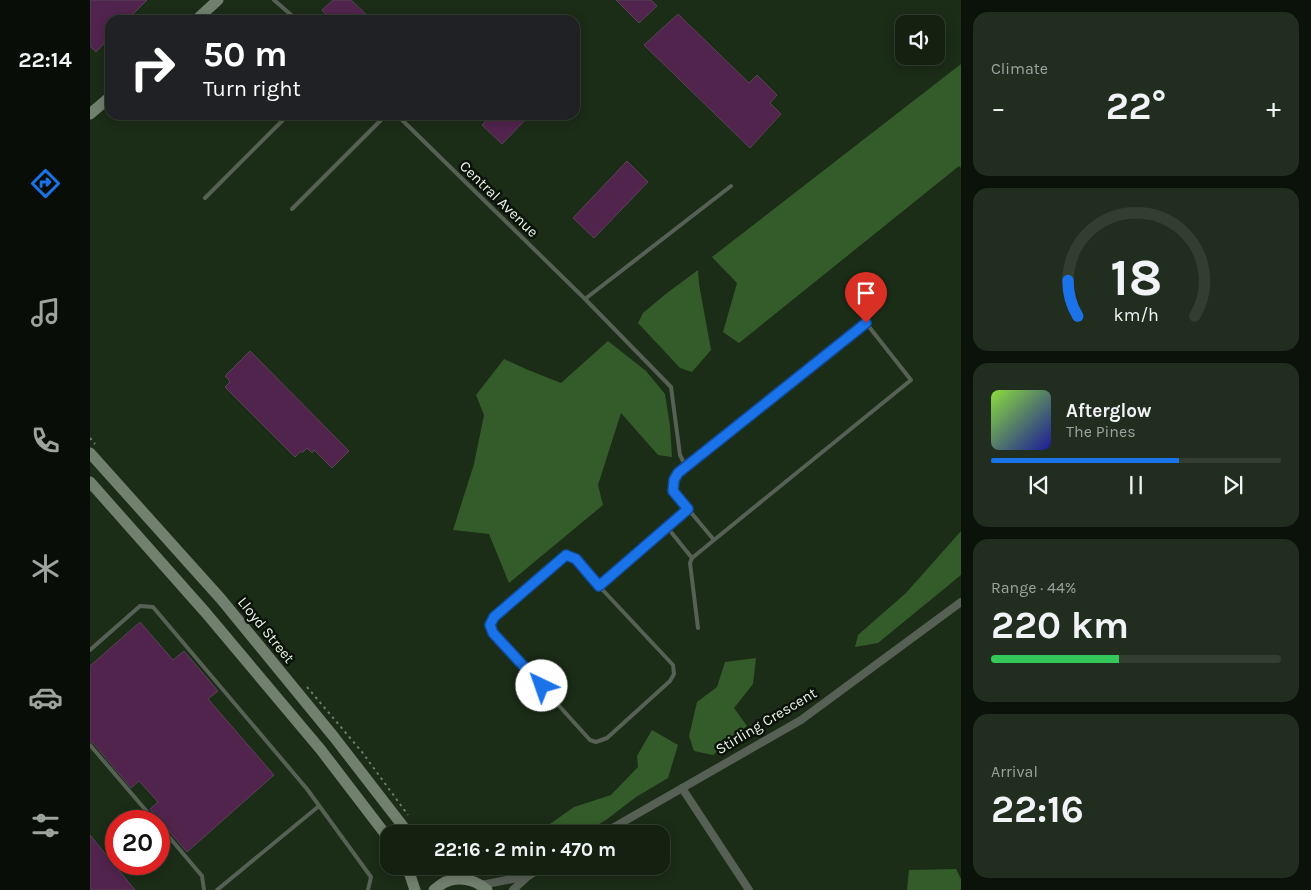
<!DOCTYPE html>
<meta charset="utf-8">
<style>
:root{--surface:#142111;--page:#212e1f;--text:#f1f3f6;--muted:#9da39f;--line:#333e31;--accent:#1a73e8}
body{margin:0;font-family:Karla,sans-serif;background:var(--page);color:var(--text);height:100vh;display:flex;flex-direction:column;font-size:19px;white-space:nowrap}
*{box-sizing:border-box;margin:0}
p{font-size:16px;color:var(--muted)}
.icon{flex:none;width:28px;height:28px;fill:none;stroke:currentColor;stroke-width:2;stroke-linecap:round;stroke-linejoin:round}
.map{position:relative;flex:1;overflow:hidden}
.side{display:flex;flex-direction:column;gap:12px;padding:12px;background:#0b1209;width:350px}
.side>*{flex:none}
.hud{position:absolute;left:15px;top:15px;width:475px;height:105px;border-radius:15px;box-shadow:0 2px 12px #0003,0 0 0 1px var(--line);background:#202124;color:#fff;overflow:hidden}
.buttons{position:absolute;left:805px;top:15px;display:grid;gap:10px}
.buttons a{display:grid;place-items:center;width:50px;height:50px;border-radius:10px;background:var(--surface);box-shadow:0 2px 12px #0003,0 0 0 1px var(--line);font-size:25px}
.speed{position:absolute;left:15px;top:810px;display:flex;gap:10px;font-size:25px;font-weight:700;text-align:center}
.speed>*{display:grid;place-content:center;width:65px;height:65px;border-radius:50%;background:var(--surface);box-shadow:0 2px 12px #0003,0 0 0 1px var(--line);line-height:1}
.speed .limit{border:8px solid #d22;background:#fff;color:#111}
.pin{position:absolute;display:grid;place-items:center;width:42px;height:42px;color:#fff;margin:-51px -21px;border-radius:50% 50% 50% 0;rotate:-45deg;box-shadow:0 0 5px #0007}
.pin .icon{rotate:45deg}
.me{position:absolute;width:55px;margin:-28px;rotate:318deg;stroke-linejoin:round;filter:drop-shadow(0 0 4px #0008)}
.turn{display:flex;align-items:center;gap:18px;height:105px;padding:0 15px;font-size:22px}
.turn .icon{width:65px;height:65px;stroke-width:2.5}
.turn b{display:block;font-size:35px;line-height:42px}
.big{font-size:38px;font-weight:700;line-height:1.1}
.side .widget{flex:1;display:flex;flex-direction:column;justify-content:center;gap:8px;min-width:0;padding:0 18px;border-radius:15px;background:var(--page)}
.side .dial{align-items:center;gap:0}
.dial svg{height:130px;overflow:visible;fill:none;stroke:var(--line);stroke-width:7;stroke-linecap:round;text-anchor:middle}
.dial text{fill:var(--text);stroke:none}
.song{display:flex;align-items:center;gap:15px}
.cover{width:60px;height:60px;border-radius:8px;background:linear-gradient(135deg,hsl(90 70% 55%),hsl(240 70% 35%))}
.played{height:5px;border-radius:2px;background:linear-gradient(90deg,var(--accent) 65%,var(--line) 65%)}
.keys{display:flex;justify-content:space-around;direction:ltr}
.heat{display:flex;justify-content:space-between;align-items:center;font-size:28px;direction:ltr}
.charge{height:8px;border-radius:4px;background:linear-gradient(90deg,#34c759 44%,var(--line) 0)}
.trip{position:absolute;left:290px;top:825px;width:290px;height:50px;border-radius:15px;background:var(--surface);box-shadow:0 2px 12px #0003,0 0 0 1px var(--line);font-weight:700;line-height:50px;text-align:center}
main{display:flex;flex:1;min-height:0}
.tabs{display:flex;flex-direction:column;width:90px;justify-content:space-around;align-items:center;background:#080d07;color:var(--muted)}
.tabs .icon{width:35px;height:35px}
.tabs .current{color:var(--accent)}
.tabs b{font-size:22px;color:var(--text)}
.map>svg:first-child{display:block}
</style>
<main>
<nav class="tabs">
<b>22:14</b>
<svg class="icon current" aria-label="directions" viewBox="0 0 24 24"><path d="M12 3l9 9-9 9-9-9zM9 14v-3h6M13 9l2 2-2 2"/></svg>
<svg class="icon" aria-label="music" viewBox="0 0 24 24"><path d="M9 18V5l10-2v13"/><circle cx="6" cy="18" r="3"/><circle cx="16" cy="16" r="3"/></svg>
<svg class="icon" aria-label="phone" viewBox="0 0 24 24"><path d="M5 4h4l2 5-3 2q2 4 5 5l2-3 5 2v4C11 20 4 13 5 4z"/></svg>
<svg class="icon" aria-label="climate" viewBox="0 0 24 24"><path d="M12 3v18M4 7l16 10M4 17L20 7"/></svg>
<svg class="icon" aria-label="car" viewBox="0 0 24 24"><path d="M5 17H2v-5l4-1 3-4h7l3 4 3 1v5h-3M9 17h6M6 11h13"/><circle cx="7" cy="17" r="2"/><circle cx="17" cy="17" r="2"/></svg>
<svg class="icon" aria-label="filters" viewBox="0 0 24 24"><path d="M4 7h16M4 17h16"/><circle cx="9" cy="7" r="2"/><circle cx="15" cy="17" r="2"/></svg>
</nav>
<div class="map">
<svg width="871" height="890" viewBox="0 0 871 890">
<rect width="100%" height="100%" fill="#1b2c17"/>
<!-- forest -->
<g fill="#345c2a">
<path d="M871,64v104l-2,-2 -220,177 -16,-11 14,-49 -25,-26z"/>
<path d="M608,270l1,14 12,66 -19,22 -12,-4 -42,-45 5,-10 24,-20z"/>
<path d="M518,341l38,30 19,23 5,32 2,31 -14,-2 -37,-42 -23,72 5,20 -94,78 -20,-49 -36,-4 21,-66 10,-49 -8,-20 28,-36 24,11 33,13z"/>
<path d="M871,531v44l-83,68 -23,4 3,-12 48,-42z"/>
<path d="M666,658l-3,26 -19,24 13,18 -34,29 -19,-4 -5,-15 8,-34 20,-15 8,-25z"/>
<path d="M562,730l26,15 -10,33 -32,19 -30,23 -24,14h-52l20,-10 24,-17 37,-12 27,-28 -1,-11z"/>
<path d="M866,869l5,10v11h-54l2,-20z"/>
</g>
<!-- building -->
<g fill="#51244d" stroke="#594356">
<path d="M0,0h57l-20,20h-17v17l-14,15 -6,-6z"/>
<path d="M243,0h18l21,20h-41l-9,-10z"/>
<path d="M526,0h35l6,6 -18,17z"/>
<path d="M588,14l71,69 8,-8 20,20 -7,8 11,11 -31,34 -106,-103z"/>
<path d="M401,115h39l-28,29 -20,-19z"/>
<path d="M537,161l21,21 -54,56 -21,-20z"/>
<path d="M160,351l99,100 -17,17 -18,-18 -2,3 -5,-5 -4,4h-3l-5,5 -70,-70 5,-5 -1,-1v-1l-4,-4z"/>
<path d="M50,622l33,38 11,-9 34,40 -10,8 66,76 -87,77 -25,-29 -3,-2 -1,-2 -8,-10 8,-7 -19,-21 -8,7 -38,-45 -3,-2v-75z"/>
<path d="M0,835l45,55h-45z"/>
</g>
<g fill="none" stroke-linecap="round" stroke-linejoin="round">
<!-- path -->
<g stroke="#707f6d" stroke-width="2" stroke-dasharray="2.5 4" stroke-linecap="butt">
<path d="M0,438l5,6"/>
<path d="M217,687l55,65 46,63"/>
<path d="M384,870l23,3 1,1"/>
</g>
<!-- lane -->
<g stroke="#576055" stroke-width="4">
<path d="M184,0l23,20"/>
<path d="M307,115l188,184 86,88 9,68 6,12"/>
<path d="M115,198l83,-83"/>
<path d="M202,209l94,-94"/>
<path d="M495,299l146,-113"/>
<path d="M577,527l25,31"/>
<path d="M509,586l74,79 1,9 -4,7 -63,57 -11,4 -6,-2 -97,-107 -3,-8 4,-8 72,-62 10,4 23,27 89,-77"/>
<path d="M608,628l-8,-65 2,-5 22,-18 197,-160 -45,-57 -188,150 -4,7 -1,11 41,49"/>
<path d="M0,650l50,-44 13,1 154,182 64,88 -3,13"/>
<path d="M0,745l65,76"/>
<path d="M69,825l43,51 2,14"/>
<path d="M127,890l102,-84"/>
</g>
<!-- street -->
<g stroke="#576055" stroke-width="8">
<path d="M592,788l67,102"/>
<path d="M512,834l199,-114 160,-118"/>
<path d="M391,885l47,-9"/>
<path d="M423,890l15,-14 17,-10"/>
</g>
<!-- secondary -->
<g stroke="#72806f" stroke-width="11">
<path d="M106,20l22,-20"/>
<path d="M0,114l20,-17"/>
<path d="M0,453l131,146 113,138 75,97"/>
<path d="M0,482l116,131 115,137 68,89"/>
<path d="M317,866l8,24"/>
<path d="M353,866l23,11"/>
<path d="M344,890c16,-15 37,-14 53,0"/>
</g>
</g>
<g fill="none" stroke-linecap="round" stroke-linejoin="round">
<defs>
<path id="route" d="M452,686l-49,-53 -3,-8 4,-8 72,-62 10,4 23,27 89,-77 -15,-18 1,-11 4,-7 188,-150"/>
</defs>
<!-- route casing -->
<use href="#route" stroke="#114b97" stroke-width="12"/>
<!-- route -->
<use href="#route" stroke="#1a73e8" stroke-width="9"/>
</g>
<g text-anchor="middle" stroke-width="5" stroke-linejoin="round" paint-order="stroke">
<!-- street labels -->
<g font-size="15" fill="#eaf5e7" stroke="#0b1209">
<text transform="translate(409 199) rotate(44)" y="5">Central Avenue</text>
<text transform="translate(176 630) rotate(51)" y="5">Lloyd Street</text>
<text transform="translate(676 721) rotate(-31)" y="5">Stirling Crescent</text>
</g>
</g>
</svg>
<div class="buttons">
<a><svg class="icon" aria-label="sound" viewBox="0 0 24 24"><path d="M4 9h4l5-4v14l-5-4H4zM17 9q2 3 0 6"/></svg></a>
</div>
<div class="speed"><div class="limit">20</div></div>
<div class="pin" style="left:776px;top:323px;background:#d93025"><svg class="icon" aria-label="arrive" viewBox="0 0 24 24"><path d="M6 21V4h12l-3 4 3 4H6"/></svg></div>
<svg class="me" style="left:452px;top:686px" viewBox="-20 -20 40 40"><circle r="19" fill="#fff"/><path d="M0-13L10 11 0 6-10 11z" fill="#1a73e8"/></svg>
<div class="trip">22:16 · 2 min · 470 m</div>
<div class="hud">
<div class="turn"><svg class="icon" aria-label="right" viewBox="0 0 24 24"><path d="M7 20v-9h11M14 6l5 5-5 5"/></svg><div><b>50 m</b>Turn right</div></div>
</div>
</div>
<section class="side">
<div class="widget"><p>Climate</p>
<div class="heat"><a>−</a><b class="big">22°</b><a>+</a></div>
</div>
<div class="widget dial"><svg viewBox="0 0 100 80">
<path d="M14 69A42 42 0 1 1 86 69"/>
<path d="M14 69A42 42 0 0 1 8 47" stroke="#1a73e8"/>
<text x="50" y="56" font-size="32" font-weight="700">18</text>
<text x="50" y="72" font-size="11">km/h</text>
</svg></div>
<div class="widget">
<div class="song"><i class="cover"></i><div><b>Afterglow</b><p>The Pines</p></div></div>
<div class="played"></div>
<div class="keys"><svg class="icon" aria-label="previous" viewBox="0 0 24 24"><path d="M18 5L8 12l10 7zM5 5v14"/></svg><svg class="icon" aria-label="pause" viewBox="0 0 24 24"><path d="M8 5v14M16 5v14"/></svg><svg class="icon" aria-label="next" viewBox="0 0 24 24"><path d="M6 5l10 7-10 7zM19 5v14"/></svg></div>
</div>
<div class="widget"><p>Range · 44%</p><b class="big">220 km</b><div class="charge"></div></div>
<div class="widget"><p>Arrival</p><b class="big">22:16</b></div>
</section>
</main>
